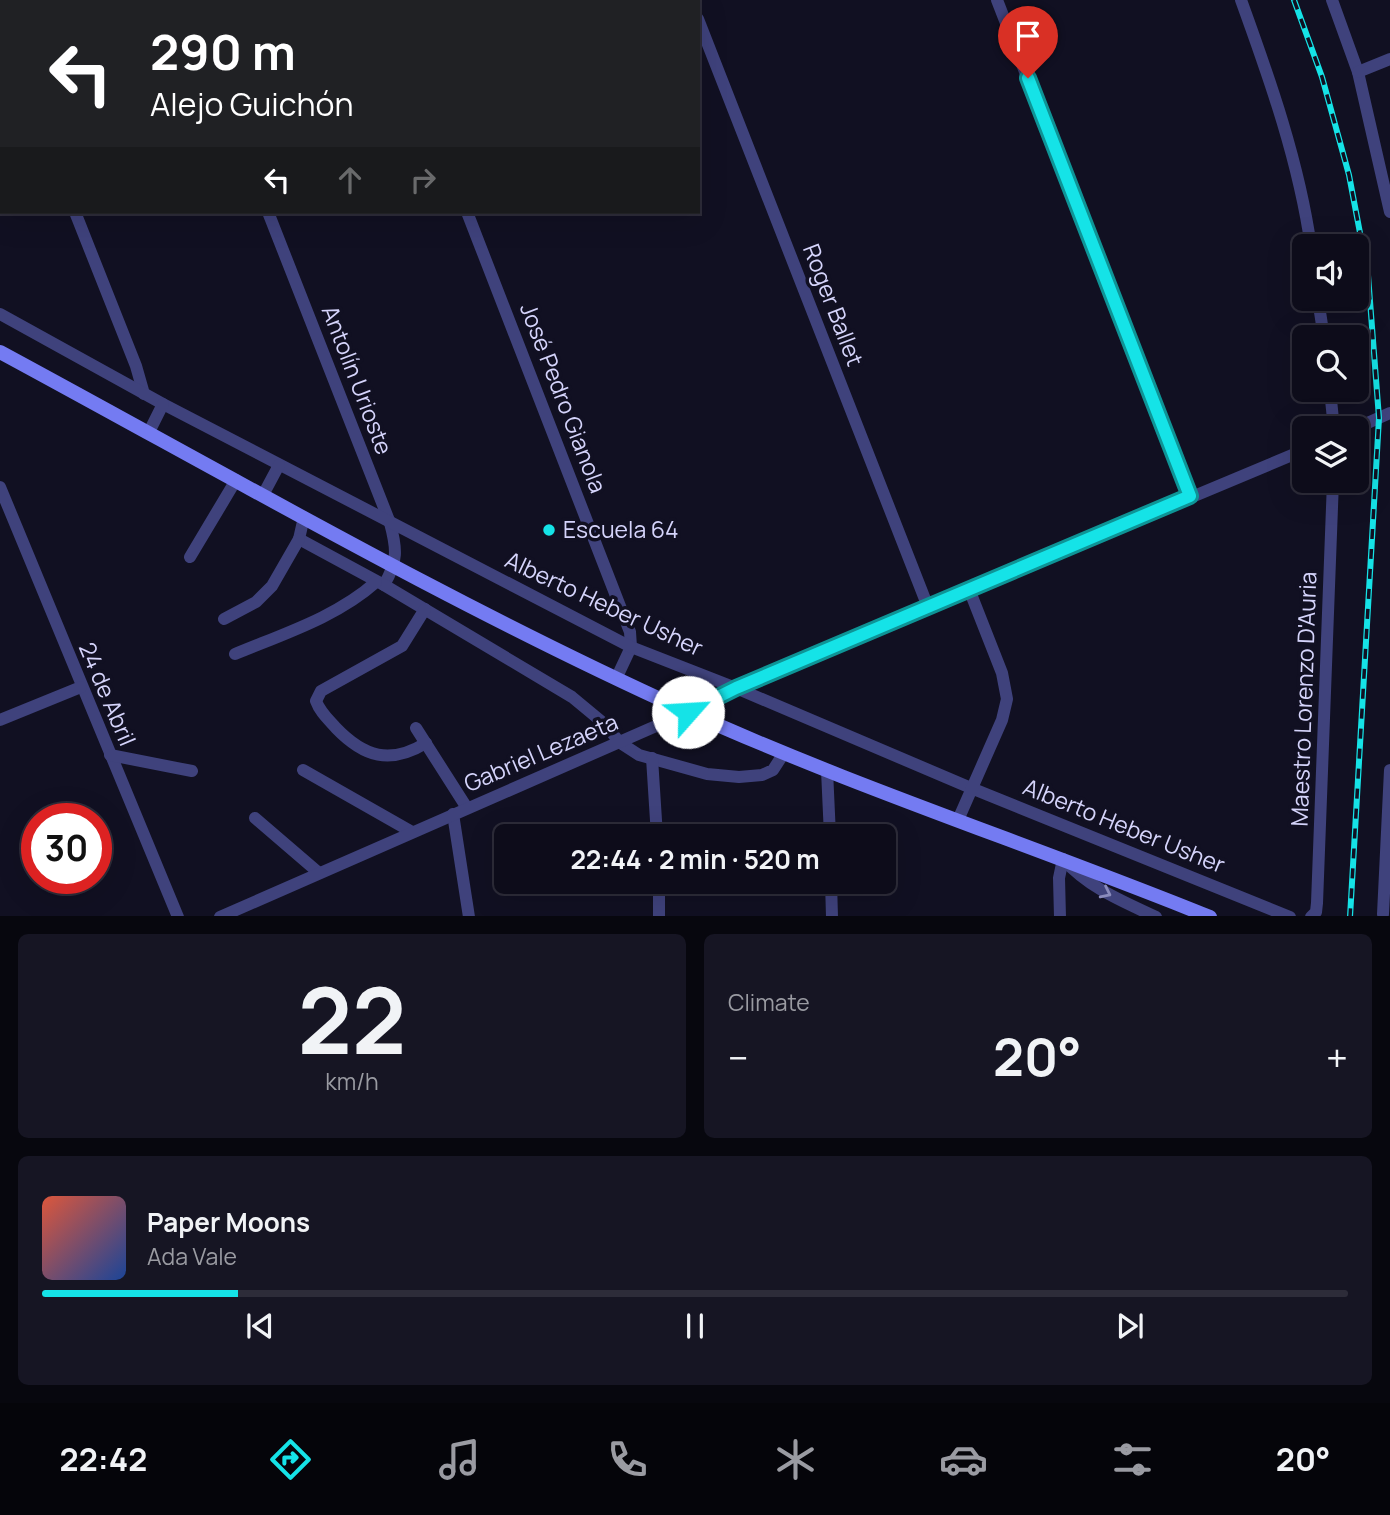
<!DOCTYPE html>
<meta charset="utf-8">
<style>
:root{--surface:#0d0c1a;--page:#161523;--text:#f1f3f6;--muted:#9a9ba2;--line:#2d2c39;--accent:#15e3e7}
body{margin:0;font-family:Manrope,sans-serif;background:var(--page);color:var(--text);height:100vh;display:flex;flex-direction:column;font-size:26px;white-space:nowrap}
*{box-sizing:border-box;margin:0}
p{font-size:23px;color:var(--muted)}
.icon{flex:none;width:38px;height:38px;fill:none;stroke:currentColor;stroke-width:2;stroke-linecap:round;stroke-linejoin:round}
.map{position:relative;height:916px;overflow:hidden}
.side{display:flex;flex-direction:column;gap:18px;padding:18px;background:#07070e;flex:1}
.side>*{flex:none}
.guide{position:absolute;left:0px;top:0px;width:700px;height:214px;box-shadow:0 7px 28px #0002,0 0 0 2px var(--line);background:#202124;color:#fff;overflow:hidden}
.buttons{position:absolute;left:1292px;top:234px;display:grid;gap:14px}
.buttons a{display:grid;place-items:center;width:77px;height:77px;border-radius:10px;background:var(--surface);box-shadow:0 7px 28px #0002,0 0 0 2px var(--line);font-size:35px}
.speed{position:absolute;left:21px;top:803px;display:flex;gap:14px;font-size:35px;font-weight:700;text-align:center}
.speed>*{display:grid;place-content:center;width:91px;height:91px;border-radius:50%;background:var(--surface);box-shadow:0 7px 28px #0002,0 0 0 2px var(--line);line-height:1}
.speed .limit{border:10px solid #d22;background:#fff;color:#111}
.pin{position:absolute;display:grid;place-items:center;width:60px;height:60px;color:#fff;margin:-72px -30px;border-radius:50% 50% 50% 0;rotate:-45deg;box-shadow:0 0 7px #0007}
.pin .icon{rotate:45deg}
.me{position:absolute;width:77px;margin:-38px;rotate:64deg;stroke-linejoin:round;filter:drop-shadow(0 0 5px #0008)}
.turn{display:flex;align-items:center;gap:24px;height:147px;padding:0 35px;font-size:32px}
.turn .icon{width:91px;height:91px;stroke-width:2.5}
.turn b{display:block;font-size:49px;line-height:60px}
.lanes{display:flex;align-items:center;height:66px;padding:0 35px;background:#0003;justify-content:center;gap:35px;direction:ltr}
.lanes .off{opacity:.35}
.big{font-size:52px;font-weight:700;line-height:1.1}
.side .card{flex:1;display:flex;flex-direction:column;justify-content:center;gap:10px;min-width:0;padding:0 24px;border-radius:10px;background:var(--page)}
.side .dial{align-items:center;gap:0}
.dial b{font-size:91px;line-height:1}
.song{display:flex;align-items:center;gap:21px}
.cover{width:84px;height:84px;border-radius:10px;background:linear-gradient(135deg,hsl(10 70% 55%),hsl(220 70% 35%))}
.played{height:7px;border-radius:4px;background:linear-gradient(90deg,var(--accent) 15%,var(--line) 15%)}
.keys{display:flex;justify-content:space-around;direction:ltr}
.heat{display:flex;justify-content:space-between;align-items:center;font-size:38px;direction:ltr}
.side .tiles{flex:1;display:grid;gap:18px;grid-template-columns:1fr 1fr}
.card:last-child{grid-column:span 2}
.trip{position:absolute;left:494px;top:824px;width:402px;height:70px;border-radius:10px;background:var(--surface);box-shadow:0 7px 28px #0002,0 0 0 2px var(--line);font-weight:700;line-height:70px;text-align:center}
.tab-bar{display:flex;height:112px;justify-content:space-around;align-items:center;background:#05050a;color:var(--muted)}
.tab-bar .icon{width:49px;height:49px}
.tab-bar .selected{color:var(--accent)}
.tab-bar b{font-size:32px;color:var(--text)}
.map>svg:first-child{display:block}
</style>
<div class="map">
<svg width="1390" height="917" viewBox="0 0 1390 917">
<rect width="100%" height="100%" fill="#111022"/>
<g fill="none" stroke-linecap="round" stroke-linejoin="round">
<!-- street -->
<g stroke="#3f427c" stroke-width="12">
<path d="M186,0v2"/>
<path d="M384,0v2"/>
<path d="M691,0l1,2"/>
<path d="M997,0l193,496"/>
<path d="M1241,0c29,80 58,162 70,247"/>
<path d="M1332,0l26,72 32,140"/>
<path d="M698,19l230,588"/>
<path d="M0,25l2,4"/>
<path d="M1358,72l32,-13"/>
<path d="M75,212l61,154 8,28"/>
<path d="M268,212l122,311c7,26 8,38 -6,62"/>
<path d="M467,212l163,420 1,15 -15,32"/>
<path d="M1318,299l6,39"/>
<path d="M0,314l163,90 468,243 105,41 235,100 319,129"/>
<path d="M1330,390l4,39"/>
<path d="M1354,429l36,-16"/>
<path d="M149,432l14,-28"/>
<path d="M0,487l178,430"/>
<path d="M263,495l16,-30"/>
<path d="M304,517l-5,22 85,46 188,112 35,29 12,16 20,13 68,19 32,3 23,-2 11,-5 11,-17"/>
<path d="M190,557l46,-77"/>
<path d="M425,609l-23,37 -81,45 -5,10c4,11 12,18 20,27 28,29 54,37 90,15"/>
<path d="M224,619l32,-17 16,-16 27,-47"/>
<path d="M235,654c48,-20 102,-37 141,-72"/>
<path d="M0,720l81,-33"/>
<path d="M416,728l51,80"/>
<path d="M110,755l82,16"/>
<path d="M652,758l5,78"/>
<path d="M303,770l109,62"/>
<path d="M827,770l3,66"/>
<path d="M453,814l16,103"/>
<path d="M255,818l64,55"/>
<path d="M958,820l44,-100 5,-21 -5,-26 -33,-84"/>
<path d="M1063,859c26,29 59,42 93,58"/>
<path d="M659,882v35"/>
<path d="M831,882l1,35"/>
<path d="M1383,914l7,-144"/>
<path d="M220,917l468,-205 48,-24 568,-238"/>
<path d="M1060,917l-1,-39 4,-19"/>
<path d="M1311,917l5,-5 1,-9 16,-422"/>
</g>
<!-- secondary -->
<g stroke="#747bf2" stroke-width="14">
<path d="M489,2l4,-2"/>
<path d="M0,188l2,-1"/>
<path d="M0,352c226,122 450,252 684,358 172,78 351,136 526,207"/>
</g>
<defs>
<path id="rail" d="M1294,0l28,77 27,98 19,100 11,143 -29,499"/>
</defs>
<!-- rail casing -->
<use href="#rail" stroke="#15e3e7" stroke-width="6"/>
<!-- rail -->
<use href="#rail" stroke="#111022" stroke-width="3.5" stroke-dasharray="10" stroke-linecap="butt"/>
</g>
<!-- one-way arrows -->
<defs><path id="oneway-chevron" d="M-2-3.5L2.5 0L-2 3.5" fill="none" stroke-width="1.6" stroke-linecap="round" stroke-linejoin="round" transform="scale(1.75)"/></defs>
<use stroke="#8a8bbc" href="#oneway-chevron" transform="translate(1106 893) rotate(26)"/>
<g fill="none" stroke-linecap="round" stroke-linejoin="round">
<defs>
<path id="route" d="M688,712l48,-24 454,-192 -162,-418"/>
</defs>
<!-- route casing -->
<use href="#route" stroke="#0e9496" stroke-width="18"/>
<!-- route -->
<use href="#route" stroke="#15e3e7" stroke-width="12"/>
</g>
<!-- markers -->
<circle fill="#15e3e7" stroke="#111022" stroke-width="2.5" cx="549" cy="530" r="7"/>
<g text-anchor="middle" stroke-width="7" stroke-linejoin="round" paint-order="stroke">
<!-- street labels -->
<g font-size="23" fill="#d5d4fb" stroke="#111022">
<text transform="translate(833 305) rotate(69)" y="8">Roger Ballet</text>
<text transform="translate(357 380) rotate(69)" y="8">Antolín Urioste</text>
<text transform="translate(563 398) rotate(69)" y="8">José Pedro Gianola</text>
<text transform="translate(604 604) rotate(25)" y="8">Alberto Heber Usher</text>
<text transform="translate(107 694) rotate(67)" y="8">24 de Abril</text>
<text transform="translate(1304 699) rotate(-88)" y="8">Maestro Lorenzo D'Auria</text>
<text transform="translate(541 753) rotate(-23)" y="8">Gabriel Lezaeta</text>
<text transform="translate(1124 826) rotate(22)" y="8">Alberto Heber Usher</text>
</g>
<!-- poi labels -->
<g font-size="23" fill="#d5d4fb" stroke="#111022" text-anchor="start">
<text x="563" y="538">Escuela 64</text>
</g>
</g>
</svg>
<div class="buttons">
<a><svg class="icon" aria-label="sound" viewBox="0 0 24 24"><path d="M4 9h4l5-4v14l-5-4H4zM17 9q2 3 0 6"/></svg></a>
<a><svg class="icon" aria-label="search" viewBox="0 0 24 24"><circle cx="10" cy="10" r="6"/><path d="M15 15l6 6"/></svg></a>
<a><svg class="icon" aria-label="layers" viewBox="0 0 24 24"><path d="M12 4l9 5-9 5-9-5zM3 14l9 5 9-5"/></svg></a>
</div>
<div class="speed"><div class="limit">30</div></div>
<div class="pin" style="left:1028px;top:78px;background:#d93025"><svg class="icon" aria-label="arrive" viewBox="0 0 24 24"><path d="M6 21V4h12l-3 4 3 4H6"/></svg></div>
<svg class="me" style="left:688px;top:712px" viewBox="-20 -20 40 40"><circle r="19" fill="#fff"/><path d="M0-13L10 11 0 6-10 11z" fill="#15e3e7"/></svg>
<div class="trip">22:44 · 2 min · 520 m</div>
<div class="guide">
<div class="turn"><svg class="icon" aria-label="left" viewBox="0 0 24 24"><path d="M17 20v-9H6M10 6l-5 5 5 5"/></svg><div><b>290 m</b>Alejo Guichón</div></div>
<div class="lanes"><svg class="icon" aria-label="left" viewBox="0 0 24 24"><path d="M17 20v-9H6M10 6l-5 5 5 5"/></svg><svg class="icon off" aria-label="ahead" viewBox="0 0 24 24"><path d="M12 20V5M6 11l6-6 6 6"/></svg><svg class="icon off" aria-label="right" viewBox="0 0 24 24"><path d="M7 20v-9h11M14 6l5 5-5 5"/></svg></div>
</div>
</div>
<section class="side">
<div class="tiles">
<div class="card dial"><b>22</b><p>km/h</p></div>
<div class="card"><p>Climate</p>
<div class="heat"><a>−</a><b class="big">20°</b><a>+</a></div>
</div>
<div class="card">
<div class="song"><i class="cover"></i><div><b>Paper Moons</b><p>Ada Vale</p></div></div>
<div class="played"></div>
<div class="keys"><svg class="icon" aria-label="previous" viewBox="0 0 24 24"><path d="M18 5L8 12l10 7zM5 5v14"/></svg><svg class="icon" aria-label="pause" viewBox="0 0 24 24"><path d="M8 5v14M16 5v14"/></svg><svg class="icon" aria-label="next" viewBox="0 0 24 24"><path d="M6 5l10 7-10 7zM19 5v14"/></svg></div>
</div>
</div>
</section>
<nav class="tab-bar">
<b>22:42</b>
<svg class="icon selected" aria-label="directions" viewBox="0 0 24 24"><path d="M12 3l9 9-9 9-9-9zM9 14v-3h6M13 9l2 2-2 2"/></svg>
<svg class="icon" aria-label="music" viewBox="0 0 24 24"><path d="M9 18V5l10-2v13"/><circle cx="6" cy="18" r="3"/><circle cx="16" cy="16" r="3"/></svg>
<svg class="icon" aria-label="phone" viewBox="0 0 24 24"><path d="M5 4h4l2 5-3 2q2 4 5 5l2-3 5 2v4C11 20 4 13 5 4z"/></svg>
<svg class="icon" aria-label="climate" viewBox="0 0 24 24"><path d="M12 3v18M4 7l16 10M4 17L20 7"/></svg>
<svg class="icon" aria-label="car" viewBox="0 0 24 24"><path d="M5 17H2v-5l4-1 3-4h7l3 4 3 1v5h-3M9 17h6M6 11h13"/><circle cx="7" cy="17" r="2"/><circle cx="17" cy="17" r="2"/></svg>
<svg class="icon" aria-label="filters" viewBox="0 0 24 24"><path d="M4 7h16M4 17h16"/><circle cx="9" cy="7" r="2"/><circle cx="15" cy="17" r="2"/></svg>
<b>20°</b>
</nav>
